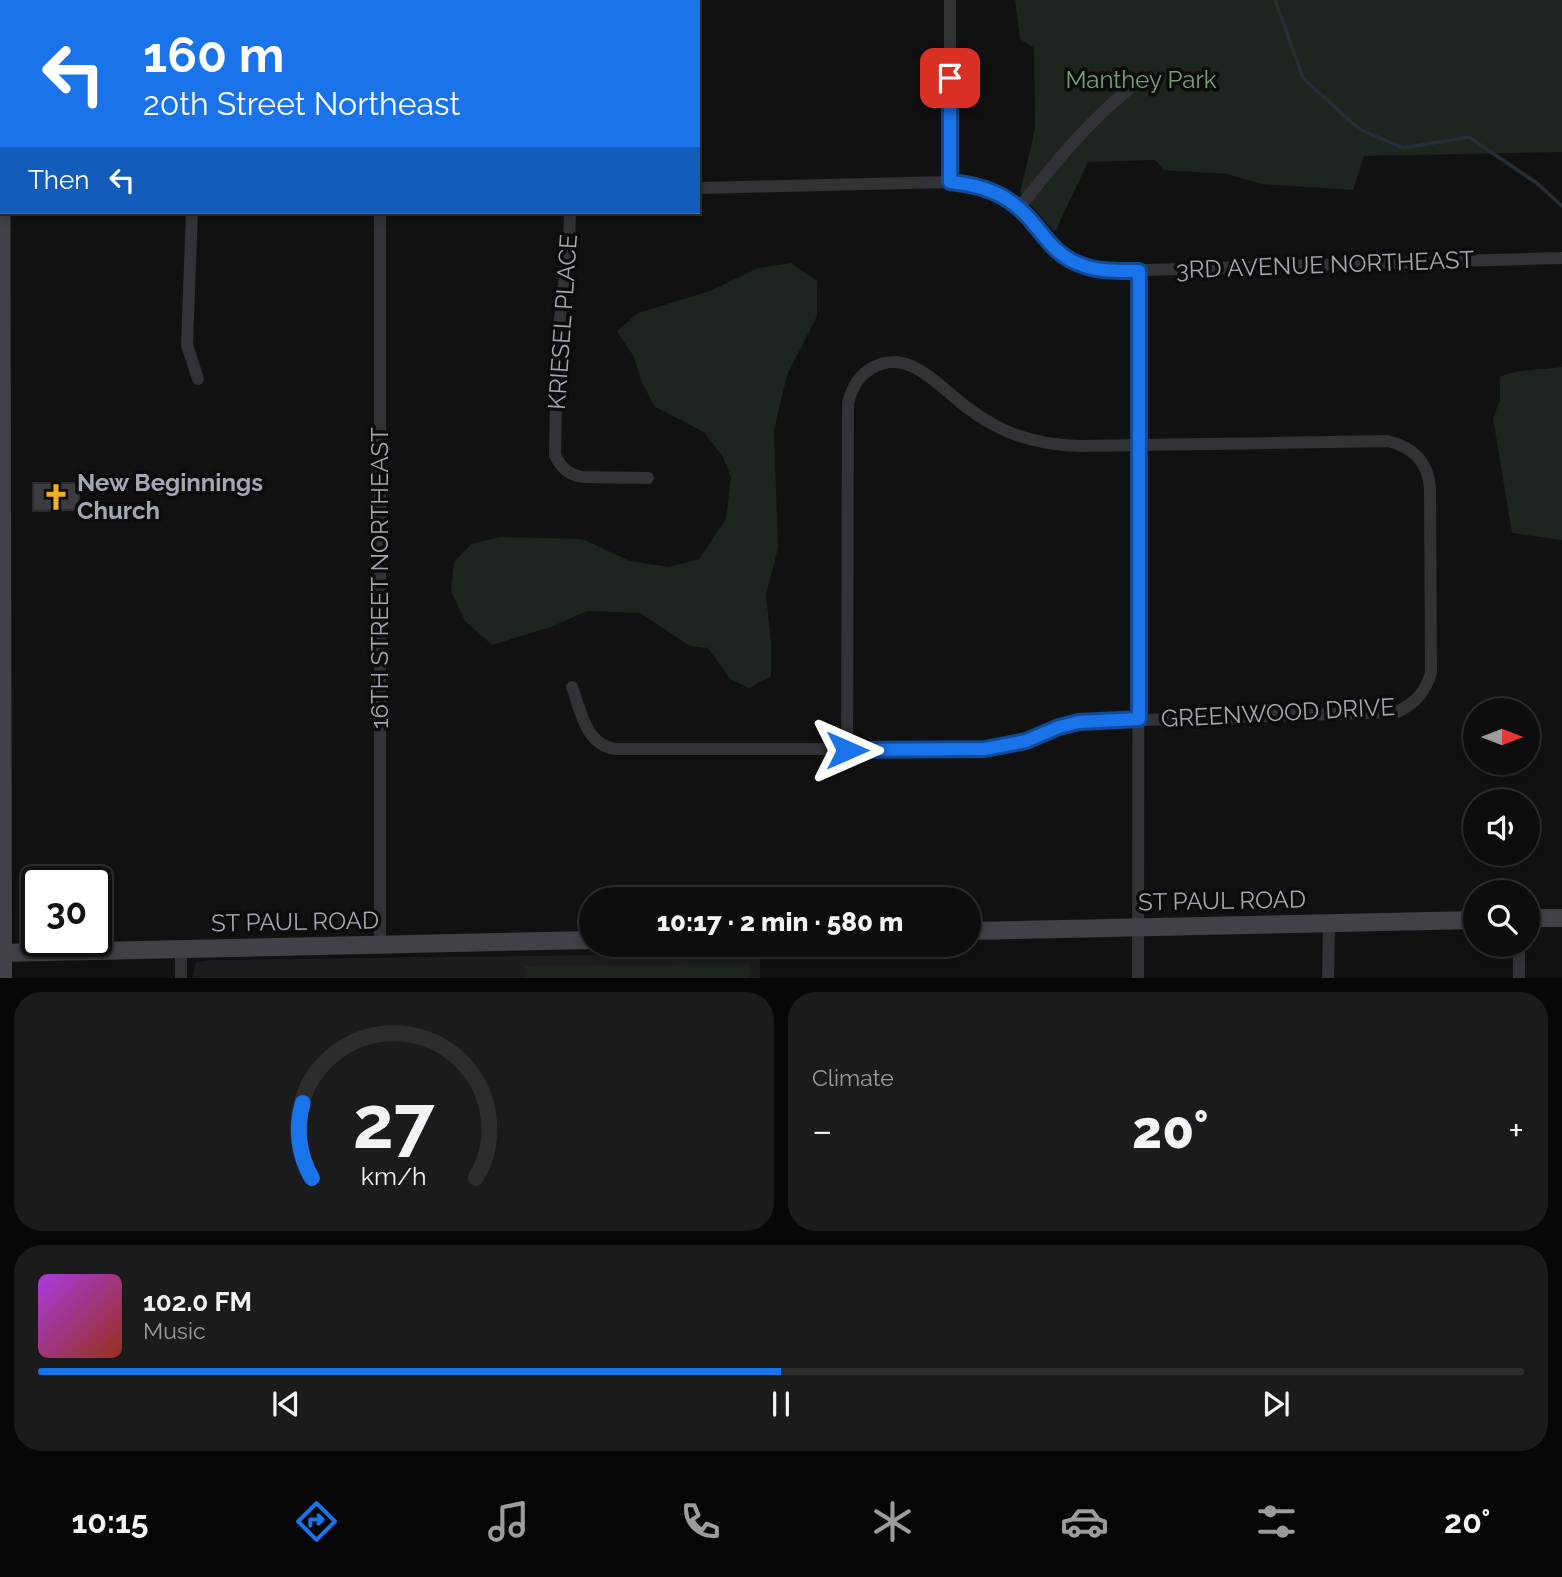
<!DOCTYPE html>
<meta charset="utf-8">
<style>
:root{--surface:#0d0d0e;--page:#1b1b1c;--text:#f1f3f6;--muted:#9a9c9e;--line:#2d2d2e;--accent:#1a73e8}
body{margin:0;font-family:Raleway,sans-serif;background:var(--page);color:var(--text);height:100vh;display:flex;flex-direction:column;font-size:26px;white-space:nowrap}
*{box-sizing:border-box;margin:0}
p{font-size:23px;color:var(--muted)}
.icon{flex:none;width:38px;height:38px;fill:none;stroke:currentColor;stroke-width:2;stroke-linecap:round;stroke-linejoin:round}
.map{position:relative;height:978px;overflow:hidden}
.panel{display:flex;flex-direction:column;gap:14px;padding:14px;background:#070708;flex:1}
.panel>*{flex:none}
.banner{position:absolute;left:0px;top:0px;width:700px;height:214px;box-shadow:0 4px 10px #0003,0 0 0 2px var(--line);background:#1a73e8;color:#fff;overflow:hidden}
.needle{width:46px;rotate:90deg}
.buttons{position:absolute;left:1463px;top:698px;display:grid;gap:14px}
.buttons a{display:grid;place-items:center;width:77px;height:77px;border-radius:50%;background:var(--surface);box-shadow:0 4px 10px #0003,0 0 0 2px var(--line);font-size:35px}
.speed{position:absolute;left:21px;top:866px;display:flex;gap:14px;font-size:35px;font-weight:700;text-align:center}
.speed>*{display:grid;place-content:center;width:91px;height:91px;border-radius:50%;background:var(--surface);box-shadow:0 4px 10px #0003,0 0 0 2px var(--line);line-height:1}
.speed .limit{border:4px solid #111;border-radius:10px;background:#fff;color:#111}
.pin{position:absolute;display:grid;place-items:center;width:60px;height:60px;color:#fff;margin:-30px;border-radius:14px;box-shadow:0 4px 10px #0006}
.me{position:absolute;width:77px;margin:-38px;rotate:90deg;stroke-linejoin:round;filter:drop-shadow(0 0 5px #0008)}
.turn{display:flex;align-items:center;gap:24px;height:147px;padding:0 28px;font-size:32px}
.turn .icon{width:91px;height:91px;stroke-width:2.5}
.turn b{display:block;font-size:49px;line-height:60px}
.then{display:flex;align-items:center;height:66px;padding:0 28px;background:#0003;gap:14px;font-size:26px}
.big{font-size:52px;font-weight:800;line-height:1.1}
.panel .widget{flex:1;display:flex;flex-direction:column;justify-content:center;gap:10px;min-width:0;padding:0 24px;border-radius:28px;background:var(--page)}
.panel .dial{align-items:center;gap:0}
.dial svg{height:182px;overflow:visible;fill:none;stroke:var(--line);stroke-width:7;stroke-linecap:round;text-anchor:middle}
.dial text{fill:var(--text);stroke:none}
.song{display:flex;align-items:center;gap:21px}
.cover{width:84px;height:84px;border-radius:10px;background:linear-gradient(135deg,hsl(280 70% 55%),hsl(10 70% 35%))}
.played{height:7px;border-radius:4px;background:linear-gradient(90deg,var(--accent) 50%,var(--line) 50%)}
.keys{display:flex;justify-content:space-around;direction:ltr}
.heat{display:flex;justify-content:space-between;align-items:center;font-size:38px;direction:ltr}
.panel .tiles{flex:1;display:grid;gap:14px;grid-template-columns:1fr 1fr}
.widget:last-child{grid-column:span 2}
.trip{position:absolute;left:579px;top:887px;width:402px;height:70px;border-radius:35px;background:var(--surface);box-shadow:0 4px 10px #0003,0 0 0 2px var(--line);font-weight:800;line-height:70px;text-align:center}
.menu{display:flex;height:112px;justify-content:space-around;align-items:center;background:#050506;color:var(--muted)}
.menu .icon{width:49px;height:49px}
.menu .current{color:var(--accent)}
.menu b{font-size:32px;color:var(--text)}
.map>svg:first-child{display:block}
</style>
<div class="map">
<svg width="1562" height="979" viewBox="0 0 1562 979">
<rect width="100%" height="100%" fill="#111112"/>
<!-- built -->
<path fill="#1d1d1f" d="M760,953v26h-568l4,-16 14,-3z"/>
<!-- green -->
<g fill="#1d251e">
<path d="M1015,0h547v152l-198,4 -11,34 -91,-6 -35,-10 -63,-4 -9,-10 -67,2 -33,70 -35,-39 15,-64 -1,-81 -14,-9z"/>
<path d="M791,263l26,18v35l-30,59 -13,55 4,118 -12,46 5,48v34l-22,12 -19,-9 -22,-31 -18,-2 -50,-33 -53,-2 -36,16 -59,18 -27,-24 -14,-30 3,-29 17,-18 29,-7 82,2 48,22 39,6 30,-8 27,-40 5,-42 -8,-20 -19,-25 -49,-25 -13,-24 -8,-26 -17,-26 21,-18 72,-22 48,-23z"/>
<path d="M1562,367v173l-50,-7 -19,-115 7,-18v-23c16,-8 43,-7 62,-10z"/>
<path d="M749,964v14h-224v-12z"/>
</g>
<g fill="none" stroke-linecap="round" stroke-linejoin="round">
<!-- stream -->
<path stroke="#272f36" stroke-width="3.5" d="M1275,0l28,78 56,51 44,19 66,-11 69,47 24,22"/>
</g>
<!-- building -->
<path fill="#3b3c3f" stroke="#2b2b2e" stroke-width="2" d="M33,483h46v27l-46,1z"/>
<g fill="none" stroke-linecap="round" stroke-linejoin="round">
<!-- street -->
<g stroke="#323337" stroke-width="12">
<path d="M192,0v2"/>
<path d="M950,0v182"/>
<path d="M380,2v-2"/>
<path d="M570,2v-2"/>
<path d="M698,188l252,-6c15,1 29,2 43,8 52,26 48,74 118,81l451,-13"/>
<path d="M1019,208c35,-44 70,-88 115,-123"/>
<path d="M192,212l-5,133 11,34"/>
<path d="M380,212v733"/>
<path d="M570,212l-1,33 -12,97 -2,113c6,13 13,19 27,22l66,1"/>
<path d="M572,687c9,24 13,57 43,62h370l40,-8 34,-14 20,-5 318,-10c19,-9 28,-20 34,-39l-1,-185c-2,-26 -17,-41 -42,-47l-309,5c-28,-1 -57,-6 -83,-20 -13,-7 -25,-15 -36,-24 -25,-20 -54,-54 -88,-34 -14,8 -20,20 -24,35l-1,347"/>
<path d="M181,979v-30"/>
<path d="M1138,979l1,-708"/>
<path d="M1328,979l1,-56"/>
<path d="M1519,979v-34"/>
</g>
<!-- secondary -->
<g stroke="#404247" stroke-width="18">
<path d="M1,0l2,979"/>
<path d="M1528,918h34"/>
<path d="M970,931l505,-11"/>
<path d="M0,953l592,-13"/>
</g>
</g>
<g fill="none" stroke-linecap="round" stroke-linejoin="round">
<defs>
<path id="route" d="M847,750l138,-1 41,-8 33,-14 20,-5 60,-3v-448c-21,0 -41,1 -60,-7 -24,-9 -35,-29 -51,-47 -22,-24 -47,-32 -78,-35v-104"/>
</defs>
<!-- route casing -->
<use href="#route" stroke="#114b97" stroke-width="18"/>
<!-- route -->
<use href="#route" stroke="#1a73e8" stroke-width="12"/>
</g>
<!-- icons -->
<defs>
<symbol id="church-bare" viewBox="-9 -9 18 18"><path d="M-1.2-6h2.4v3.5h3.3v2.4h-3.3V6h-2.4V-.1h-3.3v-2.4h3.3Z" fill="#f5ae27" stroke="#0c0c0d" stroke-width="2.5" paint-order="stroke"/></symbol>
</defs>
<g fill-rule="evenodd">
<use href="#church-bare" x="37" y="478" width="38" height="38"/>
</g>
<g text-anchor="middle" stroke-width="7" stroke-linejoin="round" paint-order="stroke">
<!-- park labels -->
<g font-size="24" fill="#789f7a" stroke="#0c0c0d">
<text x="1141" y="88">Manthey Park</text>
</g>
<!-- street labels -->
<g font-size="24" fill="#a2a7b3" stroke="#0c0c0d">
<text transform="translate(1325 265) rotate(-2)" y="8">3RD AVENUE NORTHEAST</text>
<text transform="translate(563 322) rotate(-86)" y="8">KRIESEL PLACE</text>
<text transform="translate(380 578) rotate(-90)" y="8">16TH STREET NORTHEAST</text>
<text transform="translate(1278 713) rotate(-3)" y="8">GREENWOOD DRIVE</text>
<text transform="translate(1222 901) rotate(-1)" y="8">ST PAUL ROAD</text>
<text transform="translate(295 922) rotate(-1)" y="8">ST PAUL ROAD</text>
</g>
<!-- poi labels -->
<g font-size="24" font-weight="bold" fill="#a2a7b3" stroke="#0c0c0d" text-anchor="start">
<text x="77" y="491">New Beginnings<tspan x="77" dy="28">Church</tspan></text>
</g>
</g>
</svg>
<div class="buttons">
<a><svg class="needle" viewBox="-14 -14 28 28"><path d="M0-13l5 13h-10z" fill="#e53935"/><path d="M0 13l5-13h-10z" fill="#9a9c9e"/></svg></a>
<a><svg class="icon" aria-label="sound" viewBox="0 0 24 24"><path d="M4 9h4l5-4v14l-5-4H4zM17 9q2 3 0 6"/></svg></a>
<a><svg class="icon" aria-label="search" viewBox="0 0 24 24"><circle cx="10" cy="10" r="6"/><path d="M15 15l6 6"/></svg></a>
</div>
<div class="speed"><div class="limit">30</div></div>
<div class="pin" style="left:950px;top:78px;background:#d93025"><svg class="icon" aria-label="arrive" viewBox="0 0 24 24"><path d="M6 21V4h12l-3 4 3 4H6"/></svg></div>
<svg class="me" style="left:847px;top:750px" viewBox="-20 -20 40 40"><path d="M0-17L14 15 0 8-14 15z" fill="#1a73e8" stroke="#fff" stroke-width="4"/></svg>
<div class="trip">10:17 · 2 min · 580 m</div>
<div class="banner">
<div class="turn"><svg class="icon" aria-label="left" viewBox="0 0 24 24"><path d="M17 20v-9H6M10 6l-5 5 5 5"/></svg><div><b>160 m</b>20th Street Northeast</div></div>
<div class="then">Then<svg class="icon" aria-label="left" viewBox="0 0 24 24"><path d="M17 20v-9H6M10 6l-5 5 5 5"/></svg></div>
</div>
</div>
<section class="panel">
<div class="tiles">
<div class="widget dial"><svg viewBox="0 0 100 80">
<path d="M14 69A42 42 0 1 1 86 69"/>
<path d="M14 69A42 42 0 0 1 10 36" stroke="#1a73e8"/>
<text x="50" y="56" font-size="32" font-weight="700">27</text>
<text x="50" y="72" font-size="11">km/h</text>
</svg></div>
<div class="widget"><p>Climate</p>
<div class="heat"><a>−</a><b class="big">20°</b><a>+</a></div>
</div>
<div class="widget">
<div class="song"><i class="cover"></i><div><b>102.0 FM</b><p>Music</p></div></div>
<div class="played"></div>
<div class="keys"><svg class="icon" aria-label="previous" viewBox="0 0 24 24"><path d="M18 5L8 12l10 7zM5 5v14"/></svg><svg class="icon" aria-label="pause" viewBox="0 0 24 24"><path d="M8 5v14M16 5v14"/></svg><svg class="icon" aria-label="next" viewBox="0 0 24 24"><path d="M6 5l10 7-10 7zM19 5v14"/></svg></div>
</div>
</div>
</section>
<nav class="menu">
<b>10:15</b>
<svg class="icon current" aria-label="directions" viewBox="0 0 24 24"><path d="M12 3l9 9-9 9-9-9zM9 14v-3h6M13 9l2 2-2 2"/></svg>
<svg class="icon" aria-label="music" viewBox="0 0 24 24"><path d="M9 18V5l10-2v13"/><circle cx="6" cy="18" r="3"/><circle cx="16" cy="16" r="3"/></svg>
<svg class="icon" aria-label="phone" viewBox="0 0 24 24"><path d="M5 4h4l2 5-3 2q2 4 5 5l2-3 5 2v4C11 20 4 13 5 4z"/></svg>
<svg class="icon" aria-label="climate" viewBox="0 0 24 24"><path d="M12 3v18M4 7l16 10M4 17L20 7"/></svg>
<svg class="icon" aria-label="car" viewBox="0 0 24 24"><path d="M5 17H2v-5l4-1 3-4h7l3 4 3 1v5h-3M9 17h6M6 11h13"/><circle cx="7" cy="17" r="2"/><circle cx="17" cy="17" r="2"/></svg>
<svg class="icon" aria-label="filters" viewBox="0 0 24 24"><path d="M4 7h16M4 17h16"/><circle cx="9" cy="7" r="2"/><circle cx="15" cy="17" r="2"/></svg>
<b>20°</b>
</nav>
